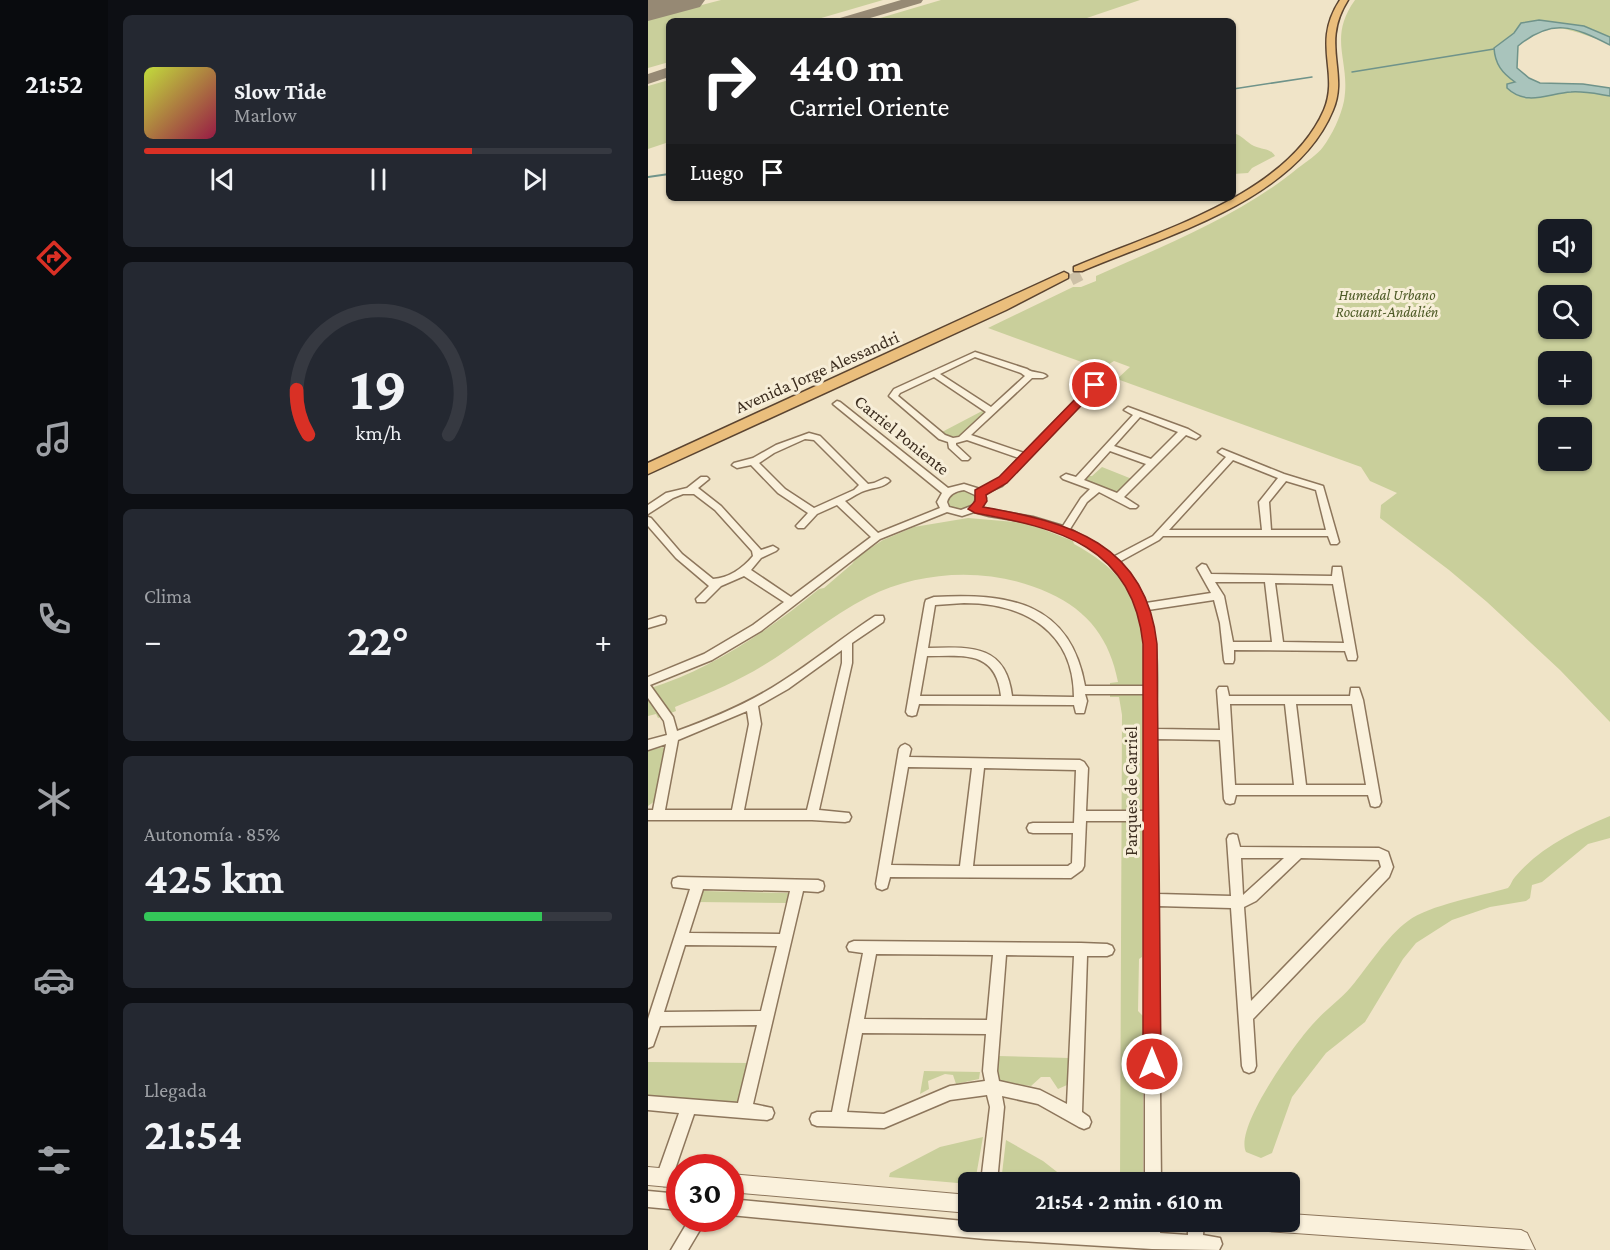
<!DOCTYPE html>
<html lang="es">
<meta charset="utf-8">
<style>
:root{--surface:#171b24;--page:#242831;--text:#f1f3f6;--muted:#9ea1a6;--line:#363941;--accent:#d93025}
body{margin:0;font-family:"Crimson Pro",serif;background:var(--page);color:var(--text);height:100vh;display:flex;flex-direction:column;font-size:22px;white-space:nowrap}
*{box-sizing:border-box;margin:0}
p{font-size:20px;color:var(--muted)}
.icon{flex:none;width:33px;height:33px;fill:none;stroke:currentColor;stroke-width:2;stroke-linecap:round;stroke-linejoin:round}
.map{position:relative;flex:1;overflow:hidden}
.details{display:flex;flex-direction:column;gap:15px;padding:15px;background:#0d0f14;width:540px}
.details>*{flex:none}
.guide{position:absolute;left:18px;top:18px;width:570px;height:183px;border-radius:9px;box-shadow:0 2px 4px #0004;background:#202124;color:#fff;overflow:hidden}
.fabs{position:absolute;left:890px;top:219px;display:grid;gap:12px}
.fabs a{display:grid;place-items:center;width:54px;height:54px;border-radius:9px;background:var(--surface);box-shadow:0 2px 4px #0004;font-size:30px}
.speed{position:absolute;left:18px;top:1154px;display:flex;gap:12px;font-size:30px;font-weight:700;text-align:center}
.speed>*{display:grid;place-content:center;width:78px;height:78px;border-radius:50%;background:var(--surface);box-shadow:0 2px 4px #0004;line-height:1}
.speed .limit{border:9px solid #d22;background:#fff;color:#111}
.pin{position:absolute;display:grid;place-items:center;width:51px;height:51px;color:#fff;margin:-26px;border:3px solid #fff;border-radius:50%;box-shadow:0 2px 6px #0007}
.me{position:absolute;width:66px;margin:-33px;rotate:0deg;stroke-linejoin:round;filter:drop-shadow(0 0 4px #0008)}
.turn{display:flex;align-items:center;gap:21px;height:126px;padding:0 24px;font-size:27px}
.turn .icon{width:78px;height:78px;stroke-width:2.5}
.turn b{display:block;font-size:42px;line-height:51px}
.then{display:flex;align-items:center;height:57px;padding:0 24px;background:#0003;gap:12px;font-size:22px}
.big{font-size:45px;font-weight:700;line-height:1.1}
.details .tile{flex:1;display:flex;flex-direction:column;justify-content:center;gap:9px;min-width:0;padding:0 21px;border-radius:9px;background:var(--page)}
.details .dial{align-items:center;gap:0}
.dial svg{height:156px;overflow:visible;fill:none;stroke:var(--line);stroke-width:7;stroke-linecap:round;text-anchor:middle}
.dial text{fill:var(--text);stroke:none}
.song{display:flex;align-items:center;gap:18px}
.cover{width:72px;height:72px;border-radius:9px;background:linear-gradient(135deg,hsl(70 70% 55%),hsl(340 70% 35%))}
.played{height:6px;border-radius:3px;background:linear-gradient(90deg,var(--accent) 70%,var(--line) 70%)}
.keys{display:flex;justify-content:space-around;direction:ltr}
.heat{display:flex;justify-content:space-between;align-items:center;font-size:33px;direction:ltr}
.charge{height:9px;border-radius:4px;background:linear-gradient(90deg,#34c759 85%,var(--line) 0)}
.trip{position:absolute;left:310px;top:1172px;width:342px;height:60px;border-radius:9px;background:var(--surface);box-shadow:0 2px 4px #0004;font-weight:700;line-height:60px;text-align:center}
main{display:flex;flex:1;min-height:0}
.dock{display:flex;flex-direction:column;width:108px;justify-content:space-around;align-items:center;background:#090b0e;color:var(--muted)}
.dock .icon{width:42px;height:42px}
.dock .current{color:var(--accent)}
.dock b{font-size:27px;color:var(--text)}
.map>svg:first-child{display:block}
</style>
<main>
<nav class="dock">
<b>21:52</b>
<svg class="icon current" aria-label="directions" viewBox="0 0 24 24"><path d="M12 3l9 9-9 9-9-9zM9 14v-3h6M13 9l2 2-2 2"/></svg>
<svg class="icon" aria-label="music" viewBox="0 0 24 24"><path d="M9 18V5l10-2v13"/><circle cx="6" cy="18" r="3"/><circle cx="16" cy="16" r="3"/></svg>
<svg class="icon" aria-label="phone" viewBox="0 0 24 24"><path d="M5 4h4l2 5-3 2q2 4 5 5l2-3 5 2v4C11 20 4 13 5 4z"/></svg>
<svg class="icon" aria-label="climate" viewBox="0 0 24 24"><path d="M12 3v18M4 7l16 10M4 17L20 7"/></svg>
<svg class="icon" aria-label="car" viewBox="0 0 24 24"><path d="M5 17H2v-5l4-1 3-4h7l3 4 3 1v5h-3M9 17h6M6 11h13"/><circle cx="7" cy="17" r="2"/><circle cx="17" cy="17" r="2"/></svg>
<svg class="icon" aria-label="filters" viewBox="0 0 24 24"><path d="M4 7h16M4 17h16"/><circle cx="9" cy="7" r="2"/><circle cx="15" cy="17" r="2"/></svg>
</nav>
<section class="details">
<div class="tile">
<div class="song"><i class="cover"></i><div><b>Slow Tide</b><p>Marlow</p></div></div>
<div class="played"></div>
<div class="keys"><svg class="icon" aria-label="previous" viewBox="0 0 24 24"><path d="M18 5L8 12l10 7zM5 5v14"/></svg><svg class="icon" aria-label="pause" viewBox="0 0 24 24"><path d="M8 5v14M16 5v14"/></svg><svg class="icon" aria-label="next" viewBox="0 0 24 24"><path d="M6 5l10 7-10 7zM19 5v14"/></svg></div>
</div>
<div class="tile dial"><svg viewBox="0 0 100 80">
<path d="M14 69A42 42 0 1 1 86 69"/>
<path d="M14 69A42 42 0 0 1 8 46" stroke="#d93025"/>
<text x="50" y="56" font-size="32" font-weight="700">19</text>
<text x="50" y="72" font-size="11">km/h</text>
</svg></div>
<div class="tile"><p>Clima</p>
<div class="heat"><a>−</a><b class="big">22°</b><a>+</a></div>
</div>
<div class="tile"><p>Autonomía · 85%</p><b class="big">425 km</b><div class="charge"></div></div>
<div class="tile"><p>Llegada</p><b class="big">21:54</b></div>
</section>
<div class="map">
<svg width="962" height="1250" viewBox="0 0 962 1250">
<rect width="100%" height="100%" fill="#f0e4c8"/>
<!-- green -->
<g fill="#c9cf9b" fill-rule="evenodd">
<path d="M73,0h162l-72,21h-142v41l-21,6v-49z"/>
<path d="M293,0h199l-62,21h-208z"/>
<path d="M707,0h255v43c-22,-6 -51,-21 -74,-14 -9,3 -19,13 -27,19l12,31 42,12 47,3v628l-50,-52 -73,-68 -38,-32 -69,-52 1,-13 16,-12 -27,-12 -9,-14 -244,-88 13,-12 -16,-6 -13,8 -113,-41 85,-41h8l15,-6v-5c69,-31 144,-60 202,-108 8,-6 19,-13 25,-21 9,-12 18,-31 21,-46 7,-40 -17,-62 11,-101zM900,230h33v32h-33zM900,296h33v32h-33zM900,362h33v32h-33zM900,428h33v32h-33z"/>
<path d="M21,80v62l-21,7v-63z"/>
<path d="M585,133c9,2 13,9 21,13 9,4 16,2 21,10l-23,12 -4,5 -15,1z"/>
<path d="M336,410l2,1 -1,5c-13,11 -25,29 -43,16z"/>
<path d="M454,467l30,12 -14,13 -32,-10v-6h6z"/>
<path d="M314,490l12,4 1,9 -11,7 -14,-3 -3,-9 6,-6z"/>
<path d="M320,518l59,5 46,18 1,3c39,21 64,47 69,92l-1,321 -3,2 -1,52 5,5v166h-23l2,-467 -3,-18h-9v-14l8,-1c-8,-42 -29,-71 -69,-89 -55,-26 -126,-24 -181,4 -40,20 -75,52 -114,74 -25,14 -52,25 -79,36l1,4 -18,7 -2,-4 -8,2v-27c63,-19 121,-59 171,-100l5,-1 28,-24 6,-8 25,-16 31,-13z"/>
<path d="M15,747l2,4 -10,50 -7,5v-55z"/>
<path d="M962,816v22l-22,6 -46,38 -10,3 -2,13 -4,3 -36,6 -38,13 -36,23 -13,16 -38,63 -39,31 -34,44 -20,56 -11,5 -15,-6c-12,-24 48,-107 66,-127 12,-14 27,-24 39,-38 17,-20 36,-51 57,-66 21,-16 73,-25 100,-33 3,-3 4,-8 7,-11 24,-29 61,-47 95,-61z"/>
<path d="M56,891l84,2v10l-91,-1 3,-9z"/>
<path d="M350,1056l71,2 -2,27 -9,4 -8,-12h-9l-10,9 -31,-4 -4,-6z"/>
<path d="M0,1062l102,1 -8,35 -6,6 -88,-8z"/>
<path d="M276,1071l56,1 -1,7 -23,5 -3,-9 -8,-1 -17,7 1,8 -9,5z"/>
<path d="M335,1137l-8,45h-6v2l-80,-7 1,-4 50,-26z"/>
<path d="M358,1140l37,21 27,21h-69z"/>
</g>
<!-- water -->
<path fill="#a9c4bc" stroke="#6f938a" stroke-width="1.5" d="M891,20l45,6 26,11v8c-37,-19 -58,-27 -92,1l-1,22 12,10 11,5 43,1 27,4v8c-13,-2 -26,-5 -39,-4 -22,1 -44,15 -64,-4v-4l8,-2c-13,-9 -20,-18 -21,-34l20,-15 7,-10z"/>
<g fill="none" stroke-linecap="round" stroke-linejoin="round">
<!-- stream-far1 -->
<g stroke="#6f938a" stroke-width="1.5">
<path d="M704,72l142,-23"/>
<path d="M585,89l79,-12"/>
</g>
<!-- stream -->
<path stroke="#6f938a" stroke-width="2" d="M0,177l21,-3"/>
<!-- taxiway -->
<g fill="#968974" fill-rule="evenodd">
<path d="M253,0h22l-2,3 -61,18h-22l2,-3z"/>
<path d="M21,67v10l-21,7v-10z"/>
</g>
<!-- runway -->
<path fill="#968974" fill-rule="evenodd" d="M0,0h57l-5,7 -52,14z"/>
<!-- trunk-tunnel -->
<path stroke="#ccc0a6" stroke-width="11" stroke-dasharray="11 5" stroke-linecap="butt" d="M423,280l14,-7"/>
<defs>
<g id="minor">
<path d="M327,352l52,17c6,5 15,2 20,7l-4,2h-11l-61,57 53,18 68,-70h6l1,2 -97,101 -18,8 2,4 -4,10 51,9 30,9 18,-28 9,-9 -27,-10 -2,-2 5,-3 10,3 57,-62 -9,-5 4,-3 60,22 12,7 -4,3 -10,-4 -62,62 14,9 -2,2h-6l-31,-16 -12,10 -17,27 30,17 13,11 40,-21 73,-79 -8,-5 4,-3 62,25 39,12 16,56 -2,2h-6l-3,-8h-165l-4,4 -40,22 12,15 15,26 65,-10 -14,-25 5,-4 4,1 5,9 121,2 1,-9h8l16,90 -1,3h-8l-3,-9 -111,-1v10l-1,3h-8l-1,-3 -4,-37 -6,-23 -66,10c13,35 8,82 8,119l64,1 -3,-40 2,-3h8l2,9h121l1,-8h8l4,12 18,102 -2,4 -4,1 -4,-1 -3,-11h-132l-2,8 -4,1 -4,-1 -2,-4 -4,-59 -64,-1 2,155 73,2 -4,-57 2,-4 4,-1 4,1 3,12 139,1 9,4 5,15 -4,10 -136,142 3,47 -2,5 -5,2 -5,-2 -2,-5 -11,-158 -73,-2 3,276h-16v-361h-59l-2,45 -2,4 -11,8 -181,-1 -3,11 -5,2 -5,-2 -1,-4 23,-135 2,-3 4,-2 4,2 2,3 -2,8 171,3 4,2 4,6 -2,43h59v-117h-60l2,7 -3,12h-8l-2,-8 -155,-1 -3,11 -4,1 -4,-1 -2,-3 19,-109 1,-3 8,-3c73,-4 136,4 151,89h60v-43l-4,-23 -7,-22 -10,-16 -14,-17 -17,-15 -20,-12 -21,-9 -26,-7 -37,-6 -15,-4 -12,4 -15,-4 -67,27 -119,92 -49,29 -62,25 23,32 4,14c36,-13 72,-28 104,-49 32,-20 62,-45 94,-66h8l1,3 -1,3 -31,21v20l-33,147 30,3 2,4 -2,4 -4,1 -33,-2h-164v-10h5l13,-66 -18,6v-10l19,-5 -3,-14 -16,-23v-21l56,-23 49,-29 31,-23 -40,-26 -23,10 -16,16h-8l-1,-3 13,-13 -33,-28 -28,-32v-9l3,1 31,36 31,25c16,-1 30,-11 40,-23l-1,-5 -37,-41 -21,-16h-11l-10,4 -25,16v-9l18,-12 21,-5 14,-11h6l2,2 -11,9 23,18 40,44 12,-4 5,3 -2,2 -15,7 -10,12 40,27 80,-60 -34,-32 -20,9 -13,14h-6l-2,-2 12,-13 -30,-20 -27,-28 -14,3 -5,-3 2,-2 19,-5 23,-13 33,-12 11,3 48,48 6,-1 11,-5 3,1 2,2c-8,7 -14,6 -23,9 -6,1 -16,8 -22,11l33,32 62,-25 -3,-6 5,-9 -109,-89 4,-3 3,1 108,86 16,-4 16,5 16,-7 23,-24 -52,-18 -11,3v2l14,13 -2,2h-6l-13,-12 -1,-6 -9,-3 -50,-43 5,-7zM327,357l46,16 4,3 -34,31 -51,-33zM286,377l52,35 -27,25 -6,1 -8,-3 -47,-39 2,-3zM492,417l38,15 -27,27 -37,-13zM157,439l9,1 45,45 -5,5 -40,18 -29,-19 -26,-26 15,-10zM462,451l36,13 -29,29 -33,-13zM585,460l45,18 -19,24 3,28h-93zM638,481l30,9 10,40h-55l-2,-28zM316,490l11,5 1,3 -2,7 -13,5 -12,-3 -2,-5c2,-8 9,-11 17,-12zM567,582h50l7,60h-39l-9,-46zM627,583l58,1 11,59 -61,-1zM316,603c60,0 110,28 110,94l-62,-1c-6,-52 -42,-49 -84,-48l7,-43zM194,650v13l-35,147h-63l17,-86 -3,-18 30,-17zM279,656c37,0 69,-6 74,40h-81zM582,704h55l9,81h-59zM648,704h56l14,81h-60zM99,711l2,13 -17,86h-67l13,-70zM260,767l64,1 -12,98 -69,-1zM336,768l92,2 -2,53h-41l-4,1 -2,4 2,4 4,1h40l-1,30 -4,3h-95zM593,858h43l-41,37zM653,858l78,2 2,7 -130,134 -7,-94 12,-6z"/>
<path d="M13,616l4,1 1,3 -1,3 -17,5v-8z"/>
<path d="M30,877l140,3 5,2 1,4 -1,4 -5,2 -15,-1 -50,213 19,4 2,5 -2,5 -5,2 -73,-6 -22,64 -3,5 -5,3 -5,-3 -3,-5 23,-65 -31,-3v-14l90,7 19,-78 -97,1 -7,20 -5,2v-29l42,-130 -17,-2 -1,-4 1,-4zM55,889l87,2 -10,43 -91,-1zM37,945l92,1 -16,65 -97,1z"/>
<path d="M206,941l227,2 26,1 5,2 2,4 -2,4 -5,2h-20l-5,156 7,5 2,5 -2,5 -5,2 -5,-2 -41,-23 -36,-8 2,11 -7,75h-16l9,-75 -3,-12 -37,5 -66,28 -67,-2 -5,-2 -2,-5 2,-5 5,-2h15l31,-159 -14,-2 -2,-4 2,-4zM228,954l117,1 -6,65 -123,-1zM358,955l68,1 -7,148 -27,-14 -41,-9 -2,-10zM214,1033l124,1 -3,37 2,10 -35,5 -66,28 -37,-2z"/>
<path d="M0,1191l32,3v16l-32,-3z"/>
<path d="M82,1199l255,24 160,9v-11h16l-1,12 28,2v-14h16l-1,14 17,3 2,6 -3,6 -67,-1 -167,-10 -255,-24z"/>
<path d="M42,1218h17l-19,32h-17z"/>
</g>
<g id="tertiary">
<path d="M0,1167l32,3v18l-32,-3z"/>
<path d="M82,1174l239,21v18l-239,-21z"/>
<path d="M642,1214l231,16 6,3 8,17 -281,-20 -6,-3 -3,-6h45z"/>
</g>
<g id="trunk">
<path d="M692,0h8c-28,44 1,72 -15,110 -37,91 -169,126 -251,161h-8v-4c81,-35 212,-70 250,-157 16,-38 -13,-66 16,-110z"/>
<path d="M416,272l4,2v4l-62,32 -358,164v-11z"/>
</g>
</defs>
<!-- minor casing -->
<use href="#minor" stroke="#8d765c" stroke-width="3"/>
<!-- tertiary casing -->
<use href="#tertiary" stroke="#8d765c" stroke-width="2"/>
<!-- trunk casing -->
<use href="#trunk" stroke="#5b4430" stroke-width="3"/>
<!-- minor -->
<use href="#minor" fill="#faf1dc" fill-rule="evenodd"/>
<!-- tertiary -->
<use href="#tertiary" fill="#faf1dc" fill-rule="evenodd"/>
<!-- trunk -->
<use href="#trunk" fill="#eabe7c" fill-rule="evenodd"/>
</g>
<!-- route -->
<path fill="#d93025" stroke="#8d1f18" stroke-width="1.5" d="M447,382l5,3 -1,2 -92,96 -21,12 1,6 -4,6c86,15 163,36 174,137l4,420 -2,7 -7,3 -6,-3 -3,-7v-420c-10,-99 -86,-116 -168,-131l-7,-4 7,-8v-11l24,-13 92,-94z"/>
<g text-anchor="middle" stroke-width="6" stroke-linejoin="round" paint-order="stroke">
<!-- far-park labels -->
<g font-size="15" font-style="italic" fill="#4d5a26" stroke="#f7eed8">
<text x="739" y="300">Humedal Urbano<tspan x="739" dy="17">Rocuant-Andalién</tspan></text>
</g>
<!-- street labels -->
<g font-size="18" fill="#3d2e20" stroke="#f7eed8">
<text transform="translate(169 372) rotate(-24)" y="6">Avenida Jorge Alessandri</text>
<text transform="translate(254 435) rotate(39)" y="6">Carriel Poniente</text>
<text transform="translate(483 791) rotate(-90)" y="6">Parques de Carriel</text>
</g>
</g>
</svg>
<div class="fabs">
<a><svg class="icon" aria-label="sound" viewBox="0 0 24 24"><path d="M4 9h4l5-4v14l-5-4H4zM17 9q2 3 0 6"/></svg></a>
<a><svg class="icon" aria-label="search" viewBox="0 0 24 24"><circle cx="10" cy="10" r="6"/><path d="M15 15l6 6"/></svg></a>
<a>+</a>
<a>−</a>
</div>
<div class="speed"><div class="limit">30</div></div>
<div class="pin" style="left:447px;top:385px;background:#d93025"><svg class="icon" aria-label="arrive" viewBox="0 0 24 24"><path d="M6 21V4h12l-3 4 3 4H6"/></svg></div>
<svg class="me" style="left:504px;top:1064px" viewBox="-20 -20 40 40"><circle r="17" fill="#d93025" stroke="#fff" stroke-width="3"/><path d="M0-11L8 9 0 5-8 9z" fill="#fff"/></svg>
<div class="trip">21:54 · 2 min · 610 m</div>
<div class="guide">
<div class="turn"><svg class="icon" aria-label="right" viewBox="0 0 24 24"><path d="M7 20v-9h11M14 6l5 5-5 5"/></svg><div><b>440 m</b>Carriel Oriente</div></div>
<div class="then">Luego<svg class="icon" aria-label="arrive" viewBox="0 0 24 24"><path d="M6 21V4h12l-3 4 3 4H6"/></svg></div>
</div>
</div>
</main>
